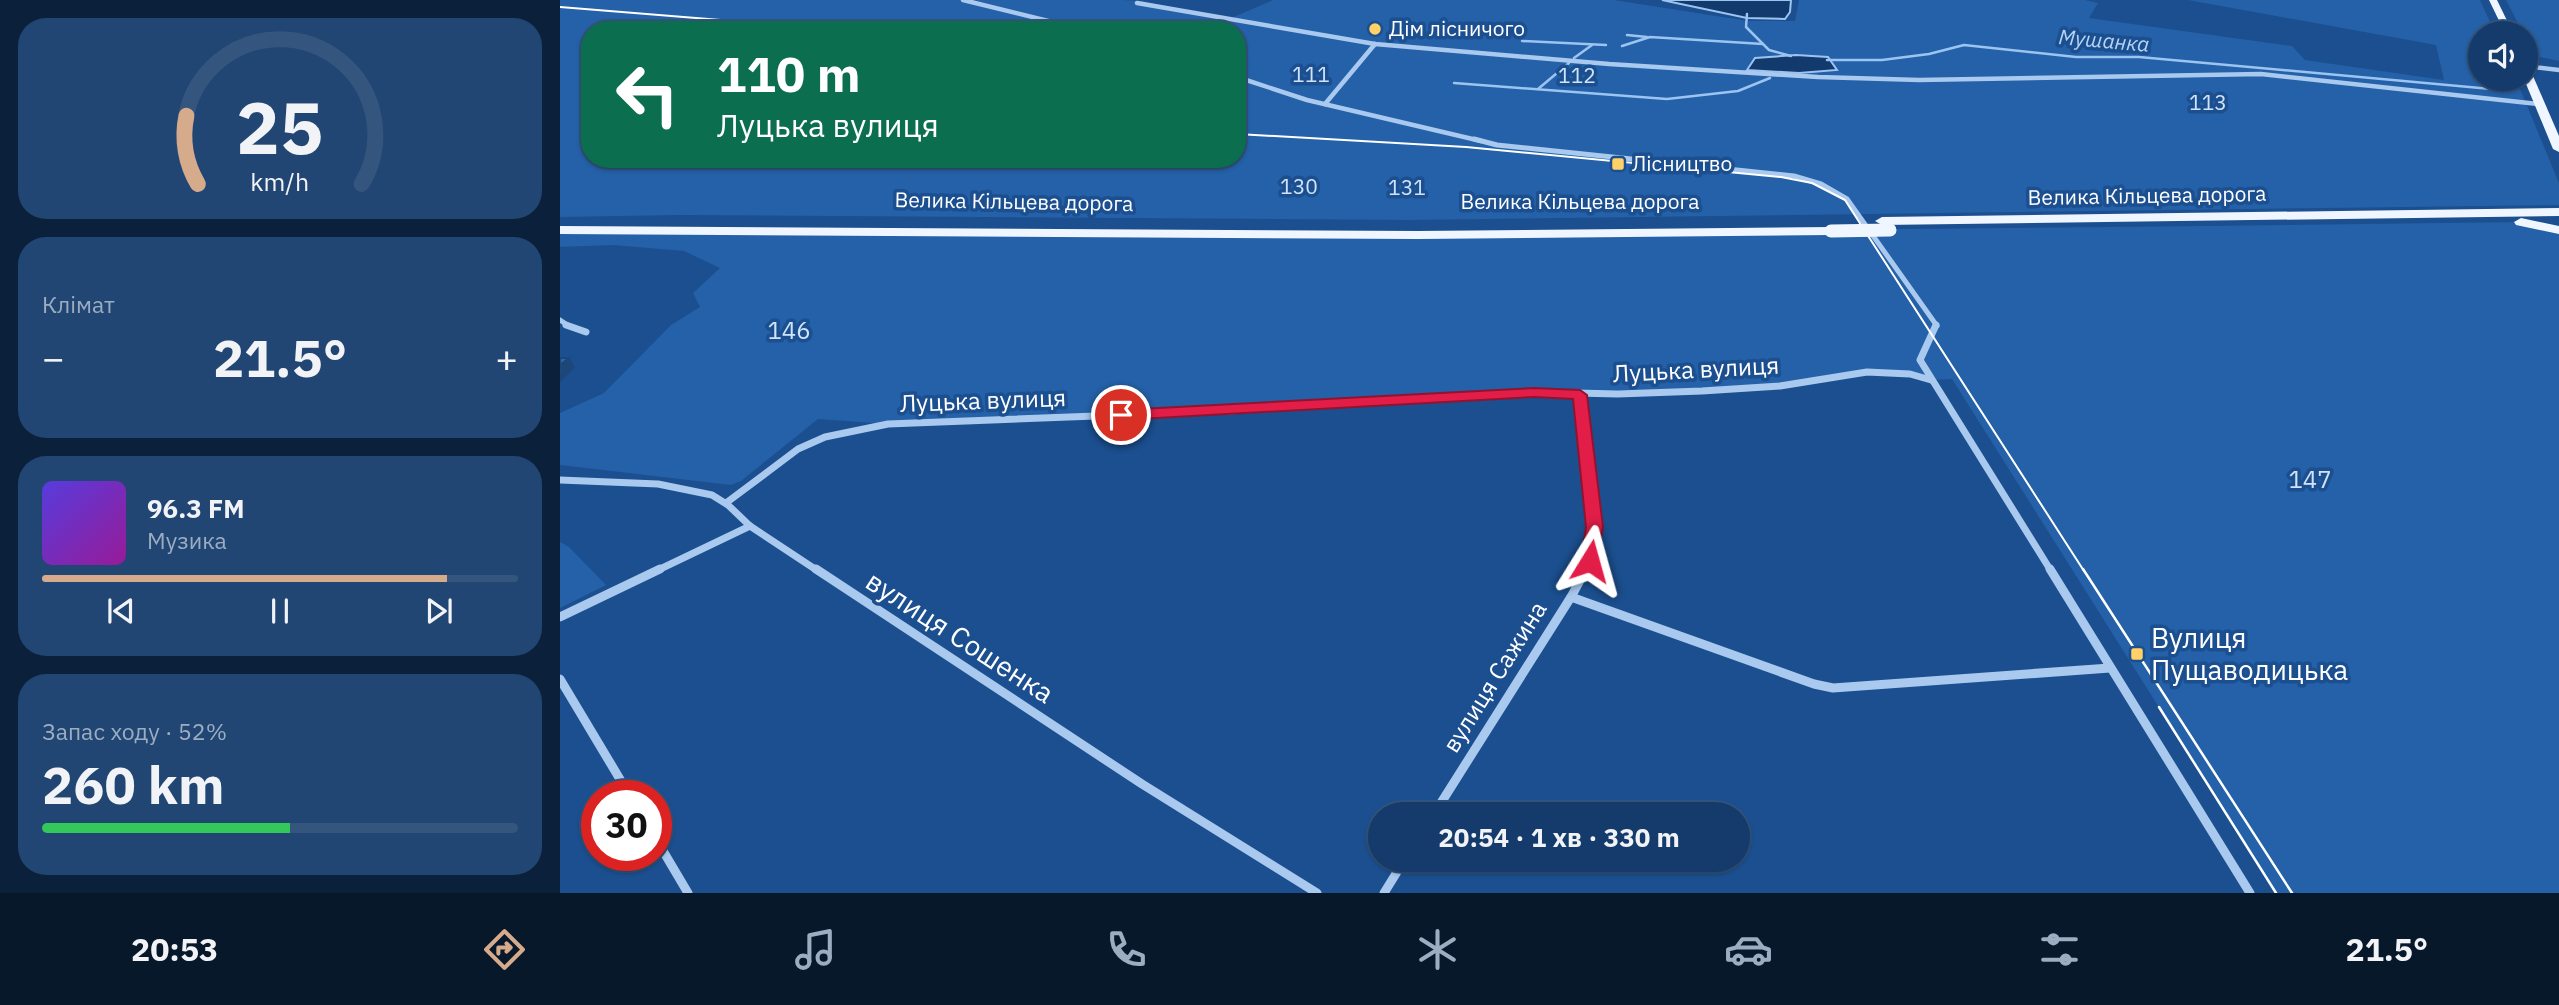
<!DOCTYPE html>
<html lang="uk">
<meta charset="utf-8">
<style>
:root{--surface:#143b6b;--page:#214673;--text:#f1f3f6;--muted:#9dadc1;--line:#33557e;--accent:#d6ab8b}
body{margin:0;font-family:"IBM Plex Sans",sans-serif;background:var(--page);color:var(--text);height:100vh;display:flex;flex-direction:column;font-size:26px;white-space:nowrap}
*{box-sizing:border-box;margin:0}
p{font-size:23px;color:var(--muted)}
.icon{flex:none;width:38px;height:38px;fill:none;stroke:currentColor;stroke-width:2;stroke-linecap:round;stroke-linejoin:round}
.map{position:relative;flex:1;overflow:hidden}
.sheet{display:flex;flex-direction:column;gap:18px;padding:18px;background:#0b203b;width:560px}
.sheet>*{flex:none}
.guide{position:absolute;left:21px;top:21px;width:665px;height:147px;border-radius:28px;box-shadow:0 2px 5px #0004,0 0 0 2px var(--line);background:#0b6e4f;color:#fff;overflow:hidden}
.controls{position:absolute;left:1908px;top:21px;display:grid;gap:14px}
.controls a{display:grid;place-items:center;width:70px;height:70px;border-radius:50%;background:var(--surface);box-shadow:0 2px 5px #0004,0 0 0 2px var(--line);font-size:35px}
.speed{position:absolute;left:21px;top:780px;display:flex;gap:14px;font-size:35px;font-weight:700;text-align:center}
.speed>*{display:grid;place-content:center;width:91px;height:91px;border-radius:50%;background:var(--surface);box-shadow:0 2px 5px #0004,0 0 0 2px var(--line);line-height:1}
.speed .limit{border:10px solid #d22;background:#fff;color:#111}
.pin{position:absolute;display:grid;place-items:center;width:60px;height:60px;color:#fff;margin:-30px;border:4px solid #fff;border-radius:50%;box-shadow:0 2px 7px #0007}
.me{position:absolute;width:77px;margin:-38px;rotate:8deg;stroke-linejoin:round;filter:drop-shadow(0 0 5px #0008)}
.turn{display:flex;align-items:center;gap:24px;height:147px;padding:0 21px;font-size:32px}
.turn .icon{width:91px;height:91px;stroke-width:2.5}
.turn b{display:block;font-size:49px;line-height:60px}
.big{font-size:52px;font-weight:700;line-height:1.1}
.sheet .widget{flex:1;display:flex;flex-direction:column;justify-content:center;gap:10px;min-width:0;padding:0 24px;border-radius:28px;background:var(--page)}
.sheet .dial{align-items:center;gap:0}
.dial svg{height:182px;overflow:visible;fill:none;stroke:var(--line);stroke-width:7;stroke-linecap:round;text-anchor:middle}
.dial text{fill:var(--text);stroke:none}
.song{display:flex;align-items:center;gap:21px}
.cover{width:84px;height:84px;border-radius:10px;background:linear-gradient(135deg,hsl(250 70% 55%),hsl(300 70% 35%))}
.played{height:7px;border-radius:4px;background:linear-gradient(90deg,var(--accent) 85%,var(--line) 85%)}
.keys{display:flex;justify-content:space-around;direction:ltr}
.heat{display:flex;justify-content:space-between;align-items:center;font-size:38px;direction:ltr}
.charge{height:10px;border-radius:5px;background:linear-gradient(90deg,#34c759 52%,var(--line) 0)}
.trip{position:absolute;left:808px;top:802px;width:382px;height:70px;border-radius:35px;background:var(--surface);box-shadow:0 2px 5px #0004,0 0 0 2px var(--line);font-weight:700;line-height:70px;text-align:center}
.tabs{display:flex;height:112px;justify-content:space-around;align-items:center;background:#08182b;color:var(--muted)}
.tabs .icon{width:49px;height:49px}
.tabs .selected{color:var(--accent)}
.tabs b{font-size:32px;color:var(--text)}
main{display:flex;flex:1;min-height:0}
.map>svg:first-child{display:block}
</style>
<main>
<section class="sheet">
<div class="widget dial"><svg viewBox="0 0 100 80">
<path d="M14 69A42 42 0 1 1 86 69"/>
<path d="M14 69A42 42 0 0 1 9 39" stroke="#d6ab8b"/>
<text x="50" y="56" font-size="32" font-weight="700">25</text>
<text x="50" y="72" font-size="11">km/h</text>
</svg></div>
<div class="widget"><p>Клімат</p>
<div class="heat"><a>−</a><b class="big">21.5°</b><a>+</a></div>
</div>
<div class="widget">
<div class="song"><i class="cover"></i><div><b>96.3 FM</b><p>Музика</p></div></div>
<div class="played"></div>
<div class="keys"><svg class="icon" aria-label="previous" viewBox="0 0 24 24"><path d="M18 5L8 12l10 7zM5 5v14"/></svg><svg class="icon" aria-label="pause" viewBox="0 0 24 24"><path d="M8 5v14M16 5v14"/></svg><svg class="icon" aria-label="next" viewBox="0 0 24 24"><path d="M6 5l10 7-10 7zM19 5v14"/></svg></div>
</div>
<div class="widget"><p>Запас ходу · 52%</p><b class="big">260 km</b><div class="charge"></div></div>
</section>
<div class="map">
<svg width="1999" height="893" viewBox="0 0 1999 893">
<rect width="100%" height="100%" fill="#1b4f8f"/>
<!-- green -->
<g fill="#2461a8" fill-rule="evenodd">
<path d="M0,0h561l21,1 87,18 44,-19h341l134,21h47l4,-21h286l13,3 -9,15 203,28 13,14 139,20 -8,-35 -248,-45h292l15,33h-15v46h36l43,104v22l-1150,15 -728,-5 -121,2zM30,30h647v129h-647z"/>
<path d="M1946,0h53v61l-24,-5z"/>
<path d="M1961,222l38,8v663h-283l-324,-514 -20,1 -43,-10 -130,18 -225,4 -306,19 -340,13 -70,-5 -77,62 -10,4 -171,-20v-52l44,-20 67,-68 29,-18 -7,-14 27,-25 -36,-17 -71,-6 -53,2v-17c654,5 1307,1 1961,-8z"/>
<path d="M0,542l9,5 37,38 -46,23z"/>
</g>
<!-- water -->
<g fill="#123a6d" stroke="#9cc4f0" stroke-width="2">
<path d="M1102,0h129l-1,12 -5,7 -38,-1z"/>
<path d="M1236,55l32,2 9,13 -38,3 -52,-3 8,-12z"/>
</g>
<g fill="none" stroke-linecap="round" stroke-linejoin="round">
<!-- stream -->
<g stroke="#9cc4f0" stroke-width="2.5">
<path d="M1187,14l-1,13 23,23 22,6"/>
<path d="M1067,35l20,2"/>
<path d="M962,41l84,4"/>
<path d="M1062,46l28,-9 113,7"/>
<path d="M1014,58l18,-13"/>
<path d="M1267,60h55l47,-6 35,-9 112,12h63l363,33"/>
<path d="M894,83l213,16 71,-8 32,-13"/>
<path d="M978,89l31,-26"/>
</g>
<!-- minor-far3 -->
<g stroke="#a9c9ee" stroke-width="4.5">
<path d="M403,0l122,30"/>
<path d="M577,3l238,41 234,20 209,13 101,3 342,-6 277,30"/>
<path d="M1965,66l34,4"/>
<path d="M677,77l70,23 174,41"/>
<path d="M765,104l50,-60"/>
</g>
<!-- minor-far2 -->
<g stroke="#a9c9ee" stroke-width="5">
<path d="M914,139l23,6 297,31 27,8 26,15 90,127"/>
<path d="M0,320l9,6"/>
</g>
<!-- minor-far1 -->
<g stroke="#a9c9ee" stroke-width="7">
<path d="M6,325l20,7"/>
<path d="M1376,325l-16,35 131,211"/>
<path d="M1020,395c5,44 24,139 5,176"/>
<path d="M0,480l98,4 54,11 16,10 22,21 68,45"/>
<path d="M166,503l72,-54 27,-12 63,-13 340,-13 306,-19 84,2 84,-3 78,-5 87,-14 43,2 21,6"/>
<path d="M96,571l94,-45"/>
</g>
<!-- minor -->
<g stroke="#a9c9ee" stroke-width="9">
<path d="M256,569l326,215 175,109"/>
<path d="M1490,569l200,324"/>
<path d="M1011,597l243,87 19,4 277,-20"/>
<path d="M0,617l100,-48"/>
<path d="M0,679l70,117"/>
<path d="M874,814l137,-217 15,-28"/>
<path d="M96,839l32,54"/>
<path d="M824,893l21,-34"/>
</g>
<!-- primary -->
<g fill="#f0f6ff" fill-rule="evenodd">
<path d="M1929,0h8l16,33h-8z"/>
<path d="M1965,66l5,3 29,67v16l-6,-3 -29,-70z"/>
<path d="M1999,208v8l-677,9 -7,-4 7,-4z"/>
<path d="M1961,218l38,8v8l-43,-9 -2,-3z"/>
<path d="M0,226l858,5 413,-4 7,4 -7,4 -413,4 -858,-5z"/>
</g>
<!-- tram-far1 -->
<g stroke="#fff" stroke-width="2">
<path d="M0,7l283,23"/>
<path d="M677,134l229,13 315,30 31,6 33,17 239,371"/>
</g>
<!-- tram -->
<g stroke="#fff" stroke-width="2.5">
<path d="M1523,569l209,324"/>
<path d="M1599,707l117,186"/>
</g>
<!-- primary-bridge -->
<path stroke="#f0f6ff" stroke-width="13" d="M1271,231l59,-1"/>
</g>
<!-- shaded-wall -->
<path fill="#1d4779" d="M9,358l6,9 -15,15v-17z"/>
<!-- building -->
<path fill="#2a66ad" stroke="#1d4779" stroke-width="2" d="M0,358h9l-9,7z"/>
<!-- route -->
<path fill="#e11d48" stroke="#92132f" stroke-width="2" d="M974,388l46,2 7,5 16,132 -7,38h-13l-2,-4 5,-34 -13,-128 -39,-2 -413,23 -7,-5 7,-5z"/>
<!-- markers -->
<g fill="#ffd166" stroke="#1b4f8f" stroke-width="2.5">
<circle cx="815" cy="29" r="7"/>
<rect x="1051" y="157" width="14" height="14" rx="3.5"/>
<rect x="1570" y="647" width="14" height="14" rx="3.5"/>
</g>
<g text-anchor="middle" stroke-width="7" stroke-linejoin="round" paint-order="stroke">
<!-- far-poi labels -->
<g font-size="21" fill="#fff" stroke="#1b4f8f" text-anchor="start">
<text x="829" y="36">Дім лісничого</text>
<text x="1072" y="171">Лісництво</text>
</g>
<!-- far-water labels -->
<g font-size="21" font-style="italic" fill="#b5d3f5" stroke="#1b4f8f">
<text transform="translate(1544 41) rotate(5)" y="7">Мушанка</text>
</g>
<!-- far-park labels -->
<g font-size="21" fill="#cfe3fa" stroke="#1b4f8f">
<text x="751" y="82">111</text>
<text x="1017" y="83">112</text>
<text x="1648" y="110">113</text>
<text x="739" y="194">130</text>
<text x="847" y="195">131</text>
</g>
<!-- far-street labels -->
<g font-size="21" fill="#fff" stroke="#1b4f8f">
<text transform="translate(1587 196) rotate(-1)" y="7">Велика Кільцева дорога</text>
<text transform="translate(454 202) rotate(1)" y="7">Велика Кільцева дорога</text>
<text x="1020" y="209">Велика Кільцева дорога</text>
</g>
<!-- park labels -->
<g font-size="24" fill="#cfe3fa" stroke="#1b4f8f">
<text x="229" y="339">146</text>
<text x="1750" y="488">147</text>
</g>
<!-- street labels -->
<g font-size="24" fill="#fff" stroke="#1b4f8f">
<text transform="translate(1136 370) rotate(-3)" y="8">Луцька вулиця</text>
<text transform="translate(423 401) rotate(-2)" y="8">Луцька вулиця</text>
<text transform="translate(935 677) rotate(-58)" y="8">вулиця Сажина</text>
</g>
<!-- near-street labels -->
<g font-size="28" fill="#fff" stroke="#1b4f8f">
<text transform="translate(400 637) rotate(33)" y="10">вулиця Сошенка</text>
</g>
<!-- near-poi labels -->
<g font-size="28" fill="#fff" stroke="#1b4f8f" text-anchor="start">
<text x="1591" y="648">Вулиця<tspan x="1591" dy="32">Пущаводицька</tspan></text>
</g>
</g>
</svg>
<div class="controls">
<a><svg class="icon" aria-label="sound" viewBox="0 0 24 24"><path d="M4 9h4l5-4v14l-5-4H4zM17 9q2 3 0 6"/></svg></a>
</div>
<div class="speed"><div class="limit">30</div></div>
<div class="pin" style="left:561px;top:415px;background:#d93025"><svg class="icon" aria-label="arrive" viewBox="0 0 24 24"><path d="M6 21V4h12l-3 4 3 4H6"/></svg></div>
<svg class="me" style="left:1030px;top:561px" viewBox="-20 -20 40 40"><path d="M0-17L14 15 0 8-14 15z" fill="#e11d48" stroke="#fff" stroke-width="4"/></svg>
<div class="trip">20:54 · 1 хв · 330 m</div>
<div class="guide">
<div class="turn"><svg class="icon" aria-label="left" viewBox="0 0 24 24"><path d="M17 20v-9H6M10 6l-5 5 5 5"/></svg><div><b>110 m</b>Луцька вулиця</div></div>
</div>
</div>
</main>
<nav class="tabs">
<b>20:53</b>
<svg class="icon selected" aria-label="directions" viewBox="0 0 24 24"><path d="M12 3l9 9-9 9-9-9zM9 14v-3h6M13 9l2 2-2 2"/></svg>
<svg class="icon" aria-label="music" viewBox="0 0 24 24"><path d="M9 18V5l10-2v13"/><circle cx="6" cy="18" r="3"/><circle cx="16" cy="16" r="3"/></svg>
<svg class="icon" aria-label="phone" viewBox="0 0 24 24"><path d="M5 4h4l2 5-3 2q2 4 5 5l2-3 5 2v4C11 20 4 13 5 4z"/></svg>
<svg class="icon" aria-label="climate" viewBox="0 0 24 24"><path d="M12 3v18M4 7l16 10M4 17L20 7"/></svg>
<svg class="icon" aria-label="car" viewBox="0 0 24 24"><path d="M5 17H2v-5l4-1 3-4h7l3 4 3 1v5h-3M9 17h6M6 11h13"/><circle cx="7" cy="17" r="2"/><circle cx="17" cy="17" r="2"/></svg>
<svg class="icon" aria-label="filters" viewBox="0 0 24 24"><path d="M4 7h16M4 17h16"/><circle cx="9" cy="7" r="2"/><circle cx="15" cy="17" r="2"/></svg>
<b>21.5°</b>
</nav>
